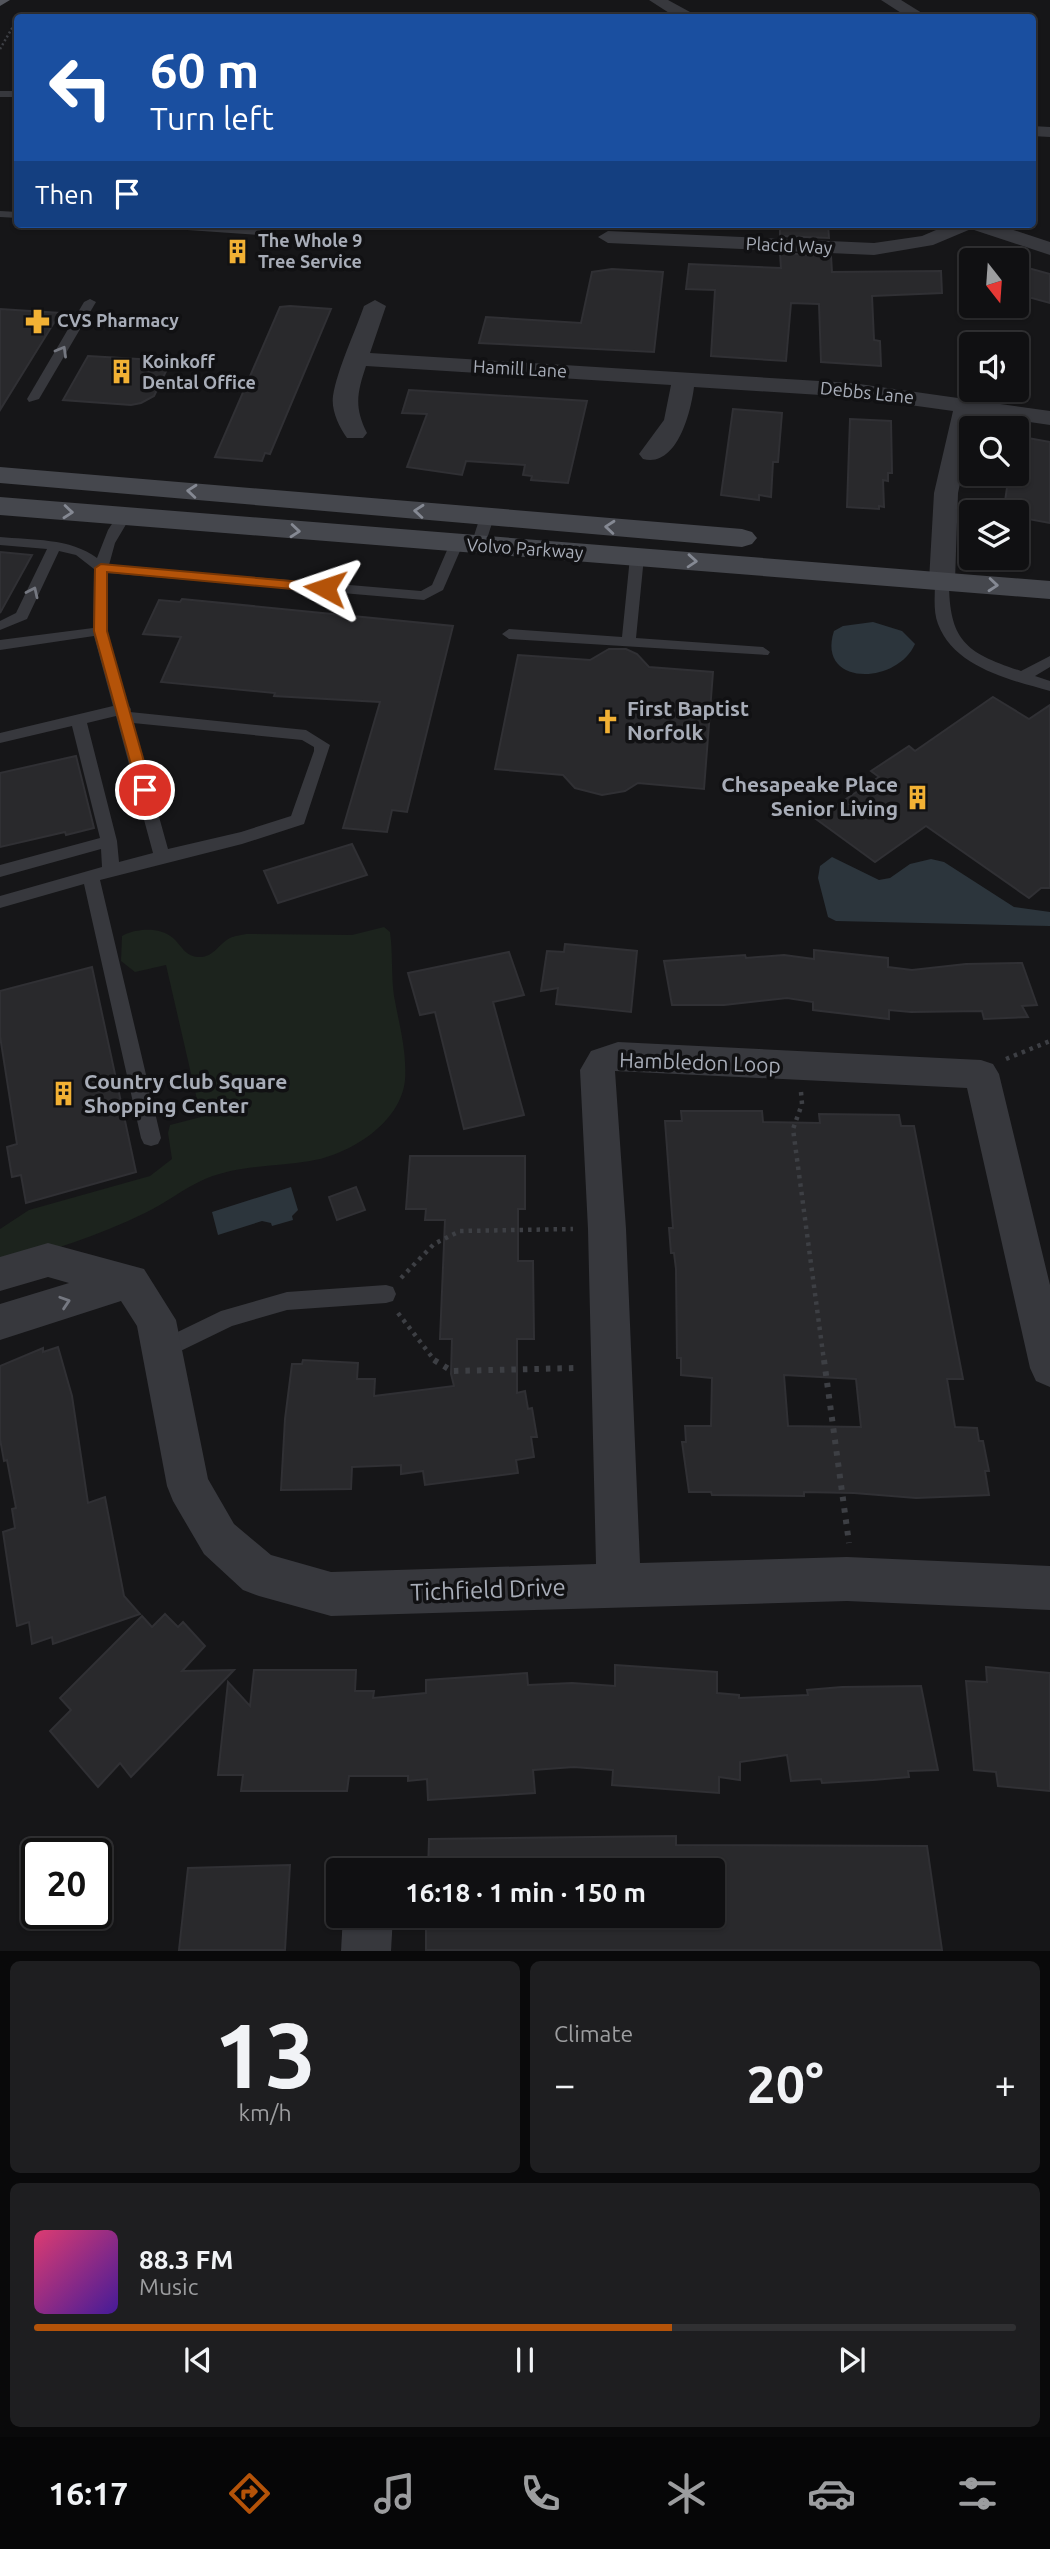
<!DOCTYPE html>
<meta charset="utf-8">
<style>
:root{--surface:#101012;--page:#1e1e20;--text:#f1f3f6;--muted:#9c9d9f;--line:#303032;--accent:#b45309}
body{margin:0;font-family:Ubuntu,sans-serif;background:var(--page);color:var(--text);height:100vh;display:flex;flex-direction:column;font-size:26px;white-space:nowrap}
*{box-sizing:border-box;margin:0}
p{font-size:23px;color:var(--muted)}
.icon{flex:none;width:38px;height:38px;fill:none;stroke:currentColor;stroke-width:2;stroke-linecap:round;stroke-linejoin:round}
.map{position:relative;height:1951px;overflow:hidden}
.panel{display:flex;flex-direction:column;gap:10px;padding:10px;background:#09090a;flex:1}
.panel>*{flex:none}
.hud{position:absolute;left:14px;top:14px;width:1022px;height:214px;border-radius:7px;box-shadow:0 2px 5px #0004,0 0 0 2px var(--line);background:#1a4fa0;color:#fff;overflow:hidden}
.needle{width:46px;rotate:163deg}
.tools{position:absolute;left:959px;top:248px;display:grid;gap:14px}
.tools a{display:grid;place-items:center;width:70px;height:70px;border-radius:7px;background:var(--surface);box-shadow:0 2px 5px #0004,0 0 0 2px var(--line);font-size:35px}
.speed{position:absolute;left:21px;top:1838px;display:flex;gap:14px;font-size:35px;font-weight:700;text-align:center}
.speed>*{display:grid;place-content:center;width:91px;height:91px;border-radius:50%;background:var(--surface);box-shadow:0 2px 5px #0004,0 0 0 2px var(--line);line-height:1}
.speed .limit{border:4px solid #111;border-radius:10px;background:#fff;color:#111}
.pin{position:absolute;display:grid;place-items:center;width:60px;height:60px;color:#fff;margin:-30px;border:4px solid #fff;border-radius:50%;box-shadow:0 2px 7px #0007}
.me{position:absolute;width:77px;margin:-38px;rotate:275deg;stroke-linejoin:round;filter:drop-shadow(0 0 5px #0008)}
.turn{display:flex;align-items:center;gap:24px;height:147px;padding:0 21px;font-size:32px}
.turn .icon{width:91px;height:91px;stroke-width:2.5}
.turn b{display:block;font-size:49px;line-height:60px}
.then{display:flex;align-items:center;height:66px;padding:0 21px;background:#0003;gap:14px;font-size:26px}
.big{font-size:52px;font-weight:700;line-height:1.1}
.panel .card{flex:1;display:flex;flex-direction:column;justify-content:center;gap:10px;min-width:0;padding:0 24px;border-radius:10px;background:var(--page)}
.panel .dial{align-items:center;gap:0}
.dial b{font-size:91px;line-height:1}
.song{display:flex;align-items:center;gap:21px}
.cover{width:84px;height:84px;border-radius:10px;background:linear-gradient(135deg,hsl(340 70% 55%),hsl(260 70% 35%))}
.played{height:7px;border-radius:4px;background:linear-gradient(90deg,var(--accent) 65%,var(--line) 65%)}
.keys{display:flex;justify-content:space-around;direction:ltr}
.heat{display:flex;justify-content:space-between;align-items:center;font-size:38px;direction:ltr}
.panel .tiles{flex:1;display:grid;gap:10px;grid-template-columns:1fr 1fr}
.card:last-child{grid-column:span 2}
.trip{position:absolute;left:326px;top:1858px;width:399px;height:70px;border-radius:7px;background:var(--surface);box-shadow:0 2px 5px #0004,0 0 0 2px var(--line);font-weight:700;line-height:70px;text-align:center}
.menu{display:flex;height:112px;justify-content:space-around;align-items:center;background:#060607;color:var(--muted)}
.menu .icon{width:49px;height:49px}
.menu .current{color:var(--accent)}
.menu b{font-size:32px;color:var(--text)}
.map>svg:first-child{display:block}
</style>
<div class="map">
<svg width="1050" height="1951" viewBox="0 0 1050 1951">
<rect width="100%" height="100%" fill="#161618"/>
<!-- green -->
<path fill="#1c231d" d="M384,927l6,5c3,21 1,42 4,64 5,28 13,55 11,84 -4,43 -56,75 -95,81 -36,6 -71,4 -105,18 -21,9 -39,24 -60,34 -47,23 -94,38 -145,51v-35l29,-19 121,-34 22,-17 -4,-26 2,-8 31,-8 -35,-152 -31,7 -14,-11 1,-25c15,-8 38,-9 51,2 9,8 12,18 25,19 16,1 20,-13 32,-19 4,-2 11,-3 16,-4l106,1z"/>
<!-- water -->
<g fill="#2c353c">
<path d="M873,622l29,9 13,13c-19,42 -99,42 -81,-13l9,-5z"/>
<path d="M832,857l47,23 11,-2 20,-14 21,-5 13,3 70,45 36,5v14l-214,-5 -8,-4 -10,-39 2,-12z"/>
<path d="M291,1187l7,23 -6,6 1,4 -21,6 -1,-3 -9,-2 -44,14 -6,-23z"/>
</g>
<!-- building -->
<g fill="#29292c" stroke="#303034" stroke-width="2" fill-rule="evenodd">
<path d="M780,224h48l1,14 -49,-2z"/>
<path d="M780,253l51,3 1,16 109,-1 1,22 -70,3 2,44 6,1 1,25 -60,-4 -2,-58 -28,-1 -5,58 -75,-5 4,-66 -29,-1 3,-25 92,4z"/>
<path d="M1017,265l33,9v29l-33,-9z"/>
<path d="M612,269l51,3 -9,80 -175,-9 7,-26 95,6 11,-51z"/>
<path d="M290,306l41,3 -61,145 -5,-1 -3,8 -47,-4 65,-150z"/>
<path d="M0,309l60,4 -60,97z"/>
<path d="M88,356l83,5 -17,35 -13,7 -10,2 -68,-5z"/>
<path d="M409,390l178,11 -19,82 -37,-3 1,-4 -9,-1 2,-10 -59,-4 -4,14 -55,-8 20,-53 -25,-1z"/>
<path d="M733,409l49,4 -4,49h-5l-2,35 -12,-2v5l-38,-5z"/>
<path d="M850,419l41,2 1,52h-4v8l-5,-1 1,27 -5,-1v3l-32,-2z"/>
<path d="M1017,436l33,6v81l-33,-6v-4h-9l1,-4 -5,-1 5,-34h8z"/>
<path d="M0,552l32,3 -32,58z"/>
<path d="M182,599l271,27 -46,186 -15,-2 -5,22 -44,-4 37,-126 -106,-6 1,-3 -114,-11 20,-45 -38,-3 16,-34 21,2z"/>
<path d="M609,649h17l11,5 12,13 64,5 -9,117 -66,-6 -13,8 -23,4 -27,-7 -12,-13 -68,-6 23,-114 72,5z"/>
<path d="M993,697l36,22 21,-14v183h-9l-12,10 -103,-72 -51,36 -59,-43 63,-42 -8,-6 38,-25 6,5z"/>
<path d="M76,756l18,72 -28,7 -1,-3 -65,15v-74z"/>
<path d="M352,844l15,31 -89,28 -14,-32z"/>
<path d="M565,944l72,7 -6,61 -75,-8 2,-16 -17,3 6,-40 17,1z"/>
<path d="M814,950l74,8v9l24,3 54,-6 56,-1 15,42 -15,1 6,11 -44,2 -2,-8 -71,1 -22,-2v9l-76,-9v-8l-26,-4 -63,7h-52l-8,-44 81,-6 1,3 38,-3 30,4z"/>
<path d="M509,952l15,43 -31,7 31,113 -60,14 -29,-117 -15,3 -12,-42z"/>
<path d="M92,967l44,205 -110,31 -5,-28 -9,2 -5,-30 10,-3 -17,-108v-45z"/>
<path d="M681,1111h81l1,11 57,1 -1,-9 80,1 2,11h13l49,253h-16l8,48 22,1 2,13h4l6,30h-4l4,24 -73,3 -62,-5 -50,-1v4l-92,-1 -1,-3h-22l-7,-50h4l-1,-16h26l1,-48 -31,-3v-17h-4l-1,-89 -2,-16h-3l-2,-25h4l-8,-107h17zM784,1375l72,4 5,48 -73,-1z"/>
<path d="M410,1156h115v53h-7v52h15l1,78h-17v54l8,-2 3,18 4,-1 5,29h-6l3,20 -18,3 2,13 -93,12 -2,-14 -22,3v-9l-49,2 -1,22 -70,1 4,-71 7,-55h10l1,-4 55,3 -1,16h18l-1,17 80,-10 -3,-12 1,-35h-12l5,-119h-20l1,-11h-20z"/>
<path d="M356,1187l9,23 -28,10 -8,-23z"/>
<path d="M58,1347l14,49 16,107 17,-6 19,99 16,18 -87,30 -1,-7 -20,7 -3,-22 -12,4 -14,-94 12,-4 -3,-19 4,-1 -9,-48 -3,1 -4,-22v-73l43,-18v4z"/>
<path d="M165,1614l13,13 5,-5 22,24 -23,25 52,-1 -103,107 -11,-14 -22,24 -48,-56 21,-21 -11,-12 82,-82 10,11z"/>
<path d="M615,1665l102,7v21l22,2v3l69,-3 -1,-5 35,-3 79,-1 17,84 -30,1 1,6 -36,3 -51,3 -1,-4 -30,2 -4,-26 -47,7v18l-21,-3v16l-107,-8 1,-15 -39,-3 -41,3 2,23 -107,7 -1,-21 -19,2v-5h-59l-2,15h-106l2,-16h-25l10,-93 22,24 4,-36h102l-1,21h19l-1,7 53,-5v-13l101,-7 1,12 44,-2 43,3z"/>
<path d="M986,1667l64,6v118l-52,-5 -2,-14 -22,-2 -8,-89 21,1z"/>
<path d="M676,1836v9l251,1 15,104h-516v-34h286v-45h-284l1,-32z"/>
<path d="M290,1865l-5,85h-106l9,-82z"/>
</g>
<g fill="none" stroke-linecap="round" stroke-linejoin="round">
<!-- path-far2 -->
<path stroke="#3d3f44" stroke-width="2.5" stroke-dasharray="2 2.5" stroke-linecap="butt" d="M0,49l18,-31"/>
<!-- path-far1 -->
<g stroke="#3d3f44" stroke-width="4.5" stroke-dasharray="3.5 5" stroke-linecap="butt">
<path d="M1006,1059l44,-18"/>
<path d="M801,1092l1,12 -9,25 31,232"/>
<path d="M401,1278l33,-34 26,-13 113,-2"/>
<path d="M398,1313l37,48"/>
</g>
<!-- path -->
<g stroke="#3d3f44" stroke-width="6" stroke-dasharray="4.5 7" stroke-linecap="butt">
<path d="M434,1360l18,11 124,-3"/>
<path d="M824,1360l25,183"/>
</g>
<!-- service -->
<g fill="#37383d" fill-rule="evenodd">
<rect x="0" y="91" width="18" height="6"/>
<path d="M0,211l18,1v6l-18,-1z"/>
<path d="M139,224l119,5 5,3 -5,3 -114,-8z"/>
<path d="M90,299l6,3 -57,97 -10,3 -2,-3 57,-97z"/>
<path d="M124,512l7,4 -16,27 -6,22 312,26 11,-6 19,-44h10l2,3 -20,46 -19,10 -317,-27v58l21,74 3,4 -1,3 176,18 24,15 -26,79 -62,20 -142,36 61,258 -3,6 -7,2 -7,-2 -3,-6 -57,-254 -84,24v-12l102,-29 -1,-18 -101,28v-12l100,-27 -28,-112 -72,17v-10l113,-27 -19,-70 -94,14v-10l93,-12 1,-59 -18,-14 -17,-4 -32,68 -27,11v-9l16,-8 31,-64 -47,-4v-8c31,3 71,1 97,21l11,-28 11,-17zM116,716l37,137 -34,9 -2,-21 -30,-118zM133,723l169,17 12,7v4l-23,65 -50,16 -73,17z"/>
<path d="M487,513l7,4 -9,28 -7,4 -5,-1 -2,-3 9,-28z"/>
<path d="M637,553l7,4 -8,81 127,9 7,5 -2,3 -259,-16 -7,-5 7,-5 113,8 8,-80z"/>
<path d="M942,577l7,4c0,60 17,72 72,90l29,-15v11l-15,9 15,5v10c-40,-11 -96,-24 -112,-67 -5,-13 -3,-29 -3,-43z"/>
<path d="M386,1285l7,2 3,7 -3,7 -7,2 -99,7 -55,16 -70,34 -7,-3 -4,-7 4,-7 66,-32 66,-19z"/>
</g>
<!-- minor -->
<g fill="#37383d" fill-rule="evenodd">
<path d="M649,0h19l33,18h-24z"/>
<path d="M881,0h20l29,18h-21z"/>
<path d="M1032,126l18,1v10l-18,-1z"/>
<path d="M950,224h45l55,18v13l-79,-26 -38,16 -59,10 -266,-12 -10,-6 10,-6 266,12 48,-7z"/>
<path d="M375,300l11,6 -16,47 482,30 198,28v14l-75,-11 -17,79 -3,88 -4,6h-18l-4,-6 5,-88 19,-82 -101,-14 -158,-10c-3,25 -17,81 -51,72l-4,-5 25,-34 7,-35 -305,-19c-9,27 -12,41 1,67l-4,5h-16c-8,-11 -16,-28 -14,-42 4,-26 22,-64 31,-90z"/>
<path d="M618,1042l363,18 12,4 6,10 51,211v102l-14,-6 -6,-13 -63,-280 -352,-17 11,158 14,334 207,-6 203,9v44l-203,-9 -516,15 -72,-20 -16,-6 -39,-36 -31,-53 -6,-15 -30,-160 -16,-25 -121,39v-36l69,-21 -21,-6 -48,14v-34l48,-14 96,26 32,51 32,159 26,45 37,31 60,17 265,-8 -8,-335 -8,-159 11,-19z"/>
<path d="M343,1916h50l-2,35h-50z"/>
</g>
<!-- secondary -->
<g fill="#45474d" fill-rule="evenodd">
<path d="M0,467l742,62 10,3 5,6 -5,6 -10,3 -742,-64z"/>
<path d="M0,497l1050,84v18l-1050,-84z"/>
</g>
<!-- primary -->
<path fill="#53555c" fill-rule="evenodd" d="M0,0h10l-10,6z"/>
</g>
<!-- one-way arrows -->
<defs><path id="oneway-chevron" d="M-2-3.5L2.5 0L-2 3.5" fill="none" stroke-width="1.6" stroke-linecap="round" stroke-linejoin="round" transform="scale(1.75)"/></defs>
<g stroke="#757881">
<use href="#oneway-chevron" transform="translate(62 351) rotate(-60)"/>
<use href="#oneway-chevron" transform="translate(33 592) rotate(-65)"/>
<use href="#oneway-chevron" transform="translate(65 1302) rotate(-18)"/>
</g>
<g stroke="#858993">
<use href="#oneway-chevron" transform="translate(192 491) rotate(-175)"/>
<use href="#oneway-chevron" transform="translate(419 511) rotate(-175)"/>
<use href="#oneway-chevron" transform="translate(68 512) rotate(5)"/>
<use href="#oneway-chevron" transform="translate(610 527) rotate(-175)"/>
<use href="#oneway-chevron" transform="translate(295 531) rotate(5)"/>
<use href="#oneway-chevron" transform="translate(692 561) rotate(4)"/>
<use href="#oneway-chevron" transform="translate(993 585) rotate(5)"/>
</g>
<!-- route -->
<path fill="#b45309" stroke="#753606" stroke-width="2" d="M101,564l224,20 6,4 -6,4 -218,-20v59l45,159 -7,5 -7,-5 -44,-159 1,-63z"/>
<!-- icons -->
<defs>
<symbol id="building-bare" viewBox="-9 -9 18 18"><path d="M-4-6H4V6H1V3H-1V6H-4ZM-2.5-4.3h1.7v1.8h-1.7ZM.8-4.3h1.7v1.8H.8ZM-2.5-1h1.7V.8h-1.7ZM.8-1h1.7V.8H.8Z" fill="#f2b134" stroke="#111113" stroke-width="2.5" paint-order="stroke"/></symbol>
<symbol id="pharmacy-bare" viewBox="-9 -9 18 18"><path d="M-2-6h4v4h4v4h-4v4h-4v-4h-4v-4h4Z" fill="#f2b134" stroke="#111113" stroke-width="2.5" paint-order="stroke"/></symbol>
<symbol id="church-bare" viewBox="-9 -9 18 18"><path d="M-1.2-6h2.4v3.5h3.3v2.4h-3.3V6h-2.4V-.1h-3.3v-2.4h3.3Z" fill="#f2b134" stroke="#111113" stroke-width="2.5" paint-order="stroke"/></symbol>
</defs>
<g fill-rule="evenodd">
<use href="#building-bare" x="220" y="234" width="35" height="35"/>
<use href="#pharmacy-bare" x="20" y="304" width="35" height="35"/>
<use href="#building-bare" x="104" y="354" width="35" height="35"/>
<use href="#church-bare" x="590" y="704" width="35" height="35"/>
<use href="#building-bare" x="900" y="780" width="35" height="35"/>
<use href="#building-bare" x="46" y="1076" width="35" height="35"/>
</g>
<g text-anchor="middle" stroke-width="7" stroke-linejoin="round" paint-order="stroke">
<!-- far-poi labels -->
<g font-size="18" font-weight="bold" fill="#a8adb8" stroke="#111113" text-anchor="start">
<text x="258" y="247">The Whole 9<tspan x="258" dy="21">Tree Service</tspan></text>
<text x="57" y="327">CVS Pharmacy</text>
<text x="142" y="368">Koinkoff<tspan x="142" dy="21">Dental Office</tspan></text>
</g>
<!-- far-street labels -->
<g font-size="18" fill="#a8adb8" stroke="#111113">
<text transform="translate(789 246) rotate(3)" y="6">Placid Way</text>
<text transform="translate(520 369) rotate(3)" y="6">Hamill Lane</text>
<text transform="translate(867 393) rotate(6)" y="6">Debbs Lane</text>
<text transform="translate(525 549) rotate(4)" y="6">Volvo Parkway</text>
</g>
<!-- poi labels -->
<g font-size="21" font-weight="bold" fill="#a8adb8" stroke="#111113" text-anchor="start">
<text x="627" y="716">First Baptist<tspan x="627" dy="24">Norfolk</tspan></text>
<text x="898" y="792" text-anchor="end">Chesapeake Place<tspan x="898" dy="24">Senior Living</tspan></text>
<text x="84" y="1089">Country Club Square<tspan x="84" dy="24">Shopping Center</tspan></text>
</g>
<!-- street labels -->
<g font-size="21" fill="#a8adb8" stroke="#111113">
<text transform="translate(700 1063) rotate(2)" y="7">Hambledon Loop</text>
</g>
<!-- near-street labels -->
<g font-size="24" fill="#a8adb8" stroke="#111113">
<text transform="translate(488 1590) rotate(-2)" y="8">Tichfield Drive</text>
</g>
</g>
</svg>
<div class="tools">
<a><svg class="needle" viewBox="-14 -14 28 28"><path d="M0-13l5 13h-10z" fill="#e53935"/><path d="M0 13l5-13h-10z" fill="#9c9d9f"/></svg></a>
<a><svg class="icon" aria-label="sound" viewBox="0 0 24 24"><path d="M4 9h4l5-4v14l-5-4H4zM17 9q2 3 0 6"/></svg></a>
<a><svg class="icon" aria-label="search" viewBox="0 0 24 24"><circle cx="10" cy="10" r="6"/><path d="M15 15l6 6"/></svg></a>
<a><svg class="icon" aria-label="layers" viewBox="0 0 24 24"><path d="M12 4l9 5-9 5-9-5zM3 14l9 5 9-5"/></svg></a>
</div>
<div class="speed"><div class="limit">20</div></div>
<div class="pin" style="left:145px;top:790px;background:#d93025"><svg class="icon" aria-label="arrive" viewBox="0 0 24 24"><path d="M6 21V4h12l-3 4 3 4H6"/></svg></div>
<svg class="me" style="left:325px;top:588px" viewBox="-20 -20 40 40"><path d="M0-17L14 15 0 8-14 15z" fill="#b45309" stroke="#fff" stroke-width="4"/></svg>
<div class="trip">16:18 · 1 min · 150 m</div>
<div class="hud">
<div class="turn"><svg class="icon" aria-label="left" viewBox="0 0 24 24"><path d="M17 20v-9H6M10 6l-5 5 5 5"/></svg><div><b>60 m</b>Turn left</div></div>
<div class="then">Then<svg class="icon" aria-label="arrive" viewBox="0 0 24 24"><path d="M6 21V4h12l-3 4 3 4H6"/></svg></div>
</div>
</div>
<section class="panel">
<div class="tiles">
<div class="card dial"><b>13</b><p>km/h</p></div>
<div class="card"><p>Climate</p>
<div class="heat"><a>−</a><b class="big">20°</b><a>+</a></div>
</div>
<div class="card">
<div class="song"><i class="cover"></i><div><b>88.3 FM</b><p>Music</p></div></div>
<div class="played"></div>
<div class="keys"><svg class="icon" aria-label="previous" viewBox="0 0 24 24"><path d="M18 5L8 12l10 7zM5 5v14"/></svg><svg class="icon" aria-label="pause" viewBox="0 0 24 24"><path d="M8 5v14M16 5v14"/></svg><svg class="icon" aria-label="next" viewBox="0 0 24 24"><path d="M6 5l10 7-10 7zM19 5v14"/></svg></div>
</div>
</div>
</section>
<nav class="menu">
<b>16:17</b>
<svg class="icon current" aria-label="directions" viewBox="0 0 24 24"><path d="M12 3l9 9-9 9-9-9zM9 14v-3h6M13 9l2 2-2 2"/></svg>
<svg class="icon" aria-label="music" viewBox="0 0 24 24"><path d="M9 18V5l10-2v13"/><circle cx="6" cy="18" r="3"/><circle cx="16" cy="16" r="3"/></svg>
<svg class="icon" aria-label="phone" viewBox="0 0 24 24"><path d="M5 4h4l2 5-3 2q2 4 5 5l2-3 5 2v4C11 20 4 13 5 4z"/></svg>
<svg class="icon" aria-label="climate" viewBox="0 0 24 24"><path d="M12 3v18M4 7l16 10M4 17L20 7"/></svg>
<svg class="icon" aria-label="car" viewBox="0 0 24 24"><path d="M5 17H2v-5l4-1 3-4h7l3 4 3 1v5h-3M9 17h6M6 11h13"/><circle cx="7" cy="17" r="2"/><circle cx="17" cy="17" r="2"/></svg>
<svg class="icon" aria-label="filters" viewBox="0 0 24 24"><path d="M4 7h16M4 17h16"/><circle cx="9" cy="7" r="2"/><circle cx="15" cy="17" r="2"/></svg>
</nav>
